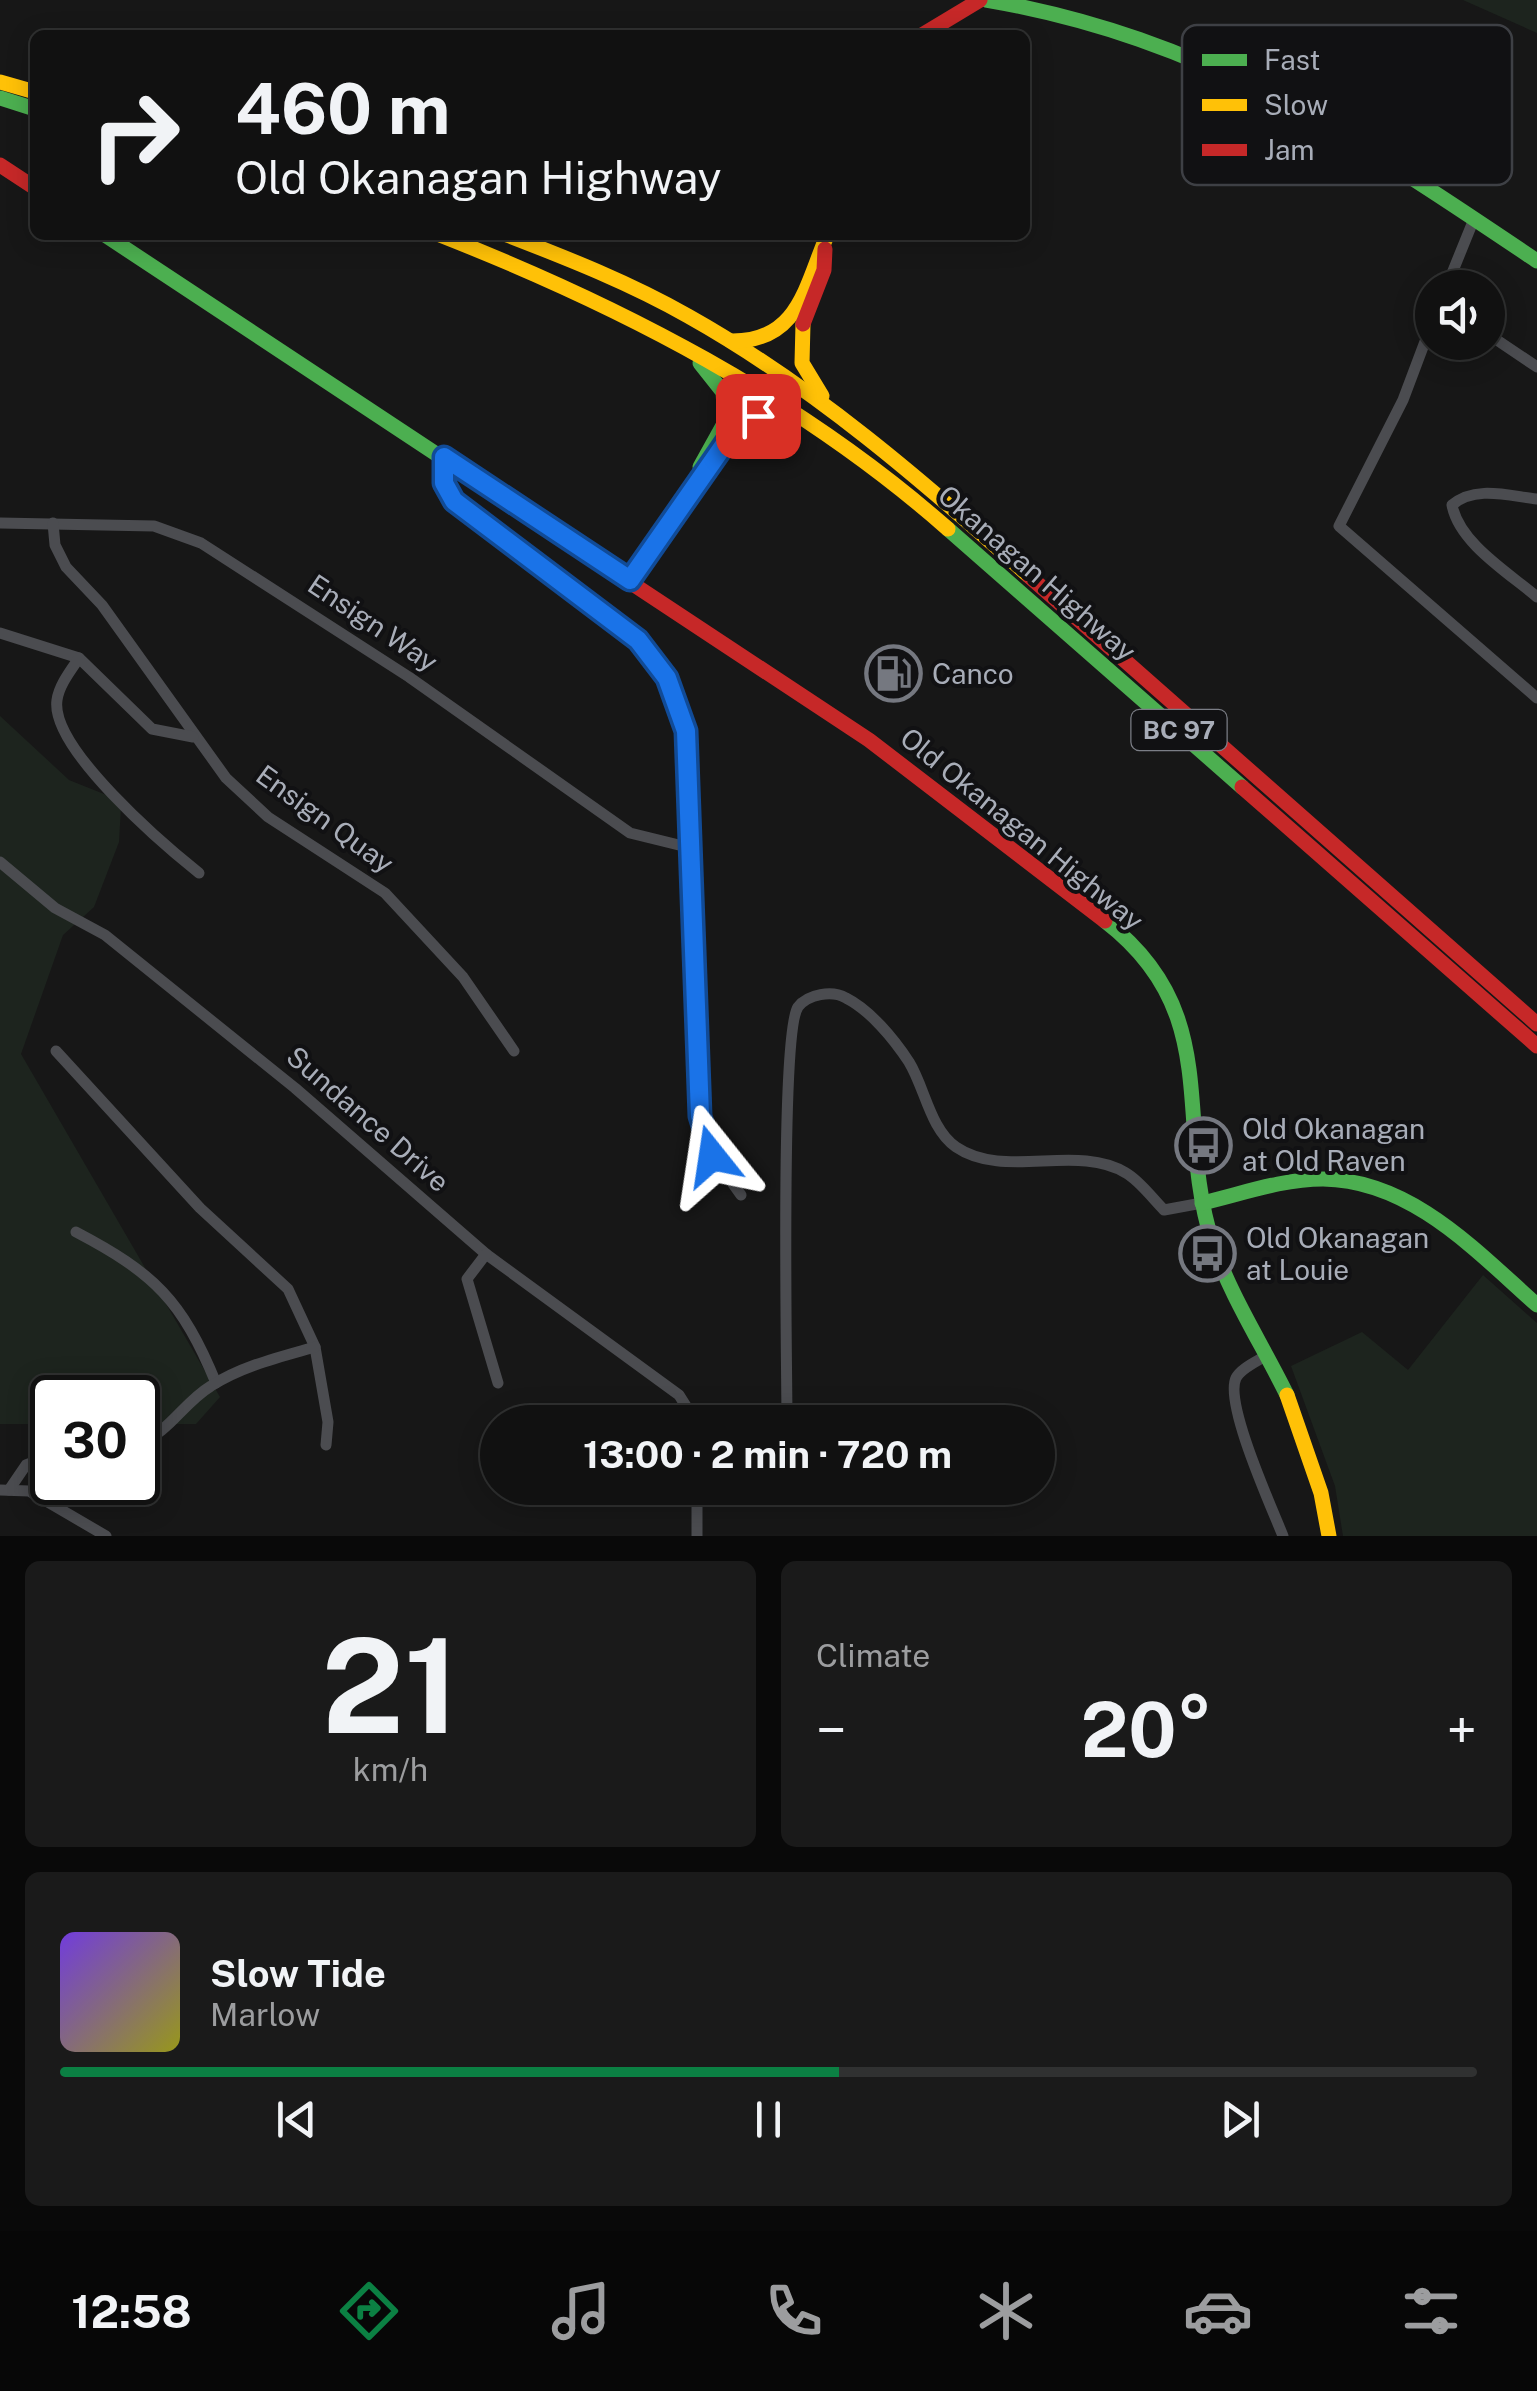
<!DOCTYPE html>
<meta charset="utf-8">
<style>
:root{--surface:#111;--page:#1a1a1a;--text:#f1f3f6;--muted:#9c9d9f;--line:#303131;--accent:#0b8043}
body{margin:0;font-family:"Public Sans",sans-serif;background:var(--page);color:var(--text);height:100vh;display:flex;flex-direction:column;font-size:38px;white-space:nowrap}
*{box-sizing:border-box;margin:0}
p{font-size:32px;color:var(--muted)}
.icon{flex:none;width:55px;height:55px;fill:none;stroke:currentColor;stroke-width:2;stroke-linecap:round;stroke-linejoin:round}
.map{position:relative;height:1536px;overflow:hidden}
.sheet{display:flex;flex-direction:column;gap:25px;padding:25px;background:#090909;flex:1}
.sheet>*{flex:none}
.hud{position:absolute;left:30px;top:30px;width:1000px;height:210px;border-radius:15px;box-shadow:0 5px 25px #0003,0 0 0 2px var(--line);background:#111;color:var(--text);overflow:hidden}
.controls{position:absolute;left:1415px;top:270px;display:grid;gap:20px}
.controls a{display:grid;place-items:center;width:90px;height:90px;border-radius:50%;background:var(--surface);box-shadow:0 5px 25px #0003,0 0 0 2px var(--line);font-size:50px}
.speed{position:absolute;left:30px;top:1375px;display:flex;gap:20px;font-size:50px;font-weight:700;text-align:center}
.speed>*{display:grid;place-content:center;width:130px;height:130px;border-radius:50%;background:var(--surface);box-shadow:0 5px 25px #0003,0 0 0 2px var(--line);line-height:1}
.speed .limit{border:5px solid #111;border-radius:15px;background:#fff;color:#111}
.pin{position:absolute;display:grid;place-items:center;width:85px;height:85px;color:#fff;margin:-42px;border-radius:20px;box-shadow:0 5px 15px #0006}
.me{position:absolute;width:110px;margin:-55px;rotate:345deg;stroke-linejoin:round;filter:drop-shadow(0 0 8px #0008)}
.turn{display:flex;align-items:center;gap:35px;height:210px;padding:0 40px;font-size:45px}
.turn .icon{width:130px;height:130px;stroke-width:2.5}
.turn b{display:block;font-size:70px;line-height:85px}
.big{font-size:75px;font-weight:700;line-height:1.1}
.sheet .card{flex:1;display:flex;flex-direction:column;justify-content:center;gap:15px;min-width:0;padding:0 35px;border-radius:15px;background:var(--page)}
.sheet .dial{align-items:center;gap:0}
.dial b{font-size:130px;line-height:1}
.song{display:flex;align-items:center;gap:30px}
.cover{width:120px;height:120px;border-radius:15px;background:linear-gradient(135deg,hsl(260 70% 55%),hsl(60 70% 35%))}
.played{height:10px;border-radius:5px;background:linear-gradient(90deg,var(--accent) 55%,var(--line) 55%)}
.keys{display:flex;justify-content:space-around;direction:ltr}
.heat{display:flex;justify-content:space-between;align-items:center;font-size:55px;direction:ltr}
.sheet .tiles{flex:1;display:grid;gap:25px;grid-template-columns:1fr 1fr}
.card:last-child{grid-column:span 2}
.trip{position:absolute;left:480px;top:1405px;width:575px;height:100px;border-radius:50px;background:var(--surface);box-shadow:0 5px 25px #0003,0 0 0 2px var(--line);font-weight:700;line-height:100px;text-align:center}
.dock{display:flex;height:160px;justify-content:space-around;align-items:center;background:#070707;color:var(--muted)}
.dock .icon{width:70px;height:70px}
.dock .selected{color:var(--accent)}
.dock b{font-size:45px;color:var(--text)}
.map>svg:first-child{display:block}
</style>
<div class="map">
<svg width="1537" height="1536" viewBox="0 0 1537 1536">
<rect width="100%" height="100%" fill="#171717"/>
<!-- green -->
<g fill="#1d241e">
<path d="M1463,0h74v33z"/>
<path d="M0,716l69,64 45,18 7,9 -2,35 -25,65 -31,28 -42,119 199,343 -24,27h-58v-26h-86v26h-52z"/>
<path d="M1483,1275l54,48v213h-194l-8,-50 -44,-120 71,-34 46,38z"/>
</g>
<g fill="none" stroke-linecap="round" stroke-linejoin="round">
<!-- street -->
<g stroke="#4b4c50" stroke-width="11">
<path d="M1446,288l28,-69"/>
<path d="M1432,323l-29,77 -64,126 198,172"/>
<path d="M1488,334l49,33"/>
<path d="M444,457v26l10,18 185,139 28,38 19,53 14,385 13,40 28,39"/>
<path d="M1537,499c-28,-3 -62,-14 -85,6 7,38 57,68 85,92"/>
<path d="M0,523l154,3 47,17 208,134 221,156 61,15"/>
<path d="M53,523l2,22 11,22 36,38 124,173 42,39 117,76 78,84 51,74"/>
<path d="M0,633l79,25 73,71 41,8"/>
<path d="M79,658c-8,12 -20,27 -22,42 -7,48 107,145 142,173"/>
<path d="M0,862l55,46 50,27 190,153 191,166 193,141 17,27"/>
<path d="M56,1051l144,157 88,81 27,58 13,75 -2,23"/>
<path d="M76,1232c78,41 106,68 140,151"/>
<path d="M486,1254l-19,25 31,104"/>
<path d="M1267,1355c-9,6 -26,13 -31,23 -12,25 36,130 47,158"/>
<path d="M787,1422c0,-55 -7,-389 11,-415 10,-13 34,-17 48,-9 24,12 48,41 63,64 16,26 21,67 47,85 48,33 121,-4 170,26 14,8 26,25 38,37l38,-7"/>
<path d="M138,1444c32,-12 45,-41 73,-58 31,-20 69,-29 104,-39"/>
<path d="M697,1488v48"/>
<path d="M803,1488l3,6"/>
<path d="M0,1490l29,1 77,45"/>
<path d="M9,1490l17,-25 26,-10"/>
</g>
<!-- fast -->
<g stroke="#4caf50" stroke-width="15">
<path d="M986,0c221,38 370,139 551,261"/>
<path d="M0,98l35,11"/>
<path d="M105,235l490,324"/>
<path d="M700,363l23,29 2,30"/>
<path d="M700,467l25,-45"/>
<path d="M948,529l294,258"/>
<path d="M630,581l101,-146 28,-19 38,2"/>
<path d="M1105,921c121,93 68,202 108,323 17,51 50,102 74,151"/>
<path d="M1202,1203c39,-9 80,-24 121,-24 88,1 153,72 214,126"/>
</g>
<!-- slow -->
<g stroke="#ffc107" stroke-width="15">
<path d="M0,82l35,10"/>
<path d="M440,235c183,72 359,163 508,294"/>
<path d="M507,235c62,24 123,48 181,81 125,70 235,165 341,260"/>
<path d="M803,324l-1,39 20,33"/>
<path d="M731,341c66,1 74,-52 95,-103"/>
<path d="M1287,1395l34,98 8,43"/>
</g>
<!-- jam -->
<g stroke="#c62828" stroke-width="15">
<path d="M922,35l58,-35"/>
<path d="M0,165l35,23"/>
<path d="M803,324l21,-54 1,-21"/>
<path d="M725,422l19,-25 26,-10"/>
<path d="M595,559l274,181 236,181"/>
<path d="M1029,576l508,448"/>
<path d="M1242,787l295,259"/>
</g>
</g>
<g fill="none" stroke-linecap="round" stroke-linejoin="round">
<defs>
<path id="route" d="M712,1156l-12,-40 -14,-385 -19,-53 -29,-38 -184,-139 -10,-18v-26l186,123 101,-145 27,-19"/>
</defs>
<!-- route casing -->
<use href="#route" stroke="#114b97" stroke-width="25"/>
<!-- route -->
<use href="#route" stroke="#1a73e8" stroke-width="18"/>
</g>
<!-- icons -->
<defs>
<symbol id="fuel-ring" viewBox="-11 -11 22 22"><circle r="9.5" fill="#111113" stroke="#757880" stroke-width="1.5"/><path d="M-5.5-6h7V0h2V4h1.3V-2.5L3-4.5l.8-.8L6-3V5H2.5V1h-1V6h-7ZM-4.2-4.7v3.2H.2V-4.7Z" fill="#757880"/></symbol>
<symbol id="bus-ring" viewBox="-11 -11 22 22"><circle r="9.5" fill="#111113" stroke="#757880" stroke-width="1.5"/><path d="M-5-6H5V4H4V6H2V4H-2V6H-4V4H-5ZM-3.5-4V0h7V-4ZM-3.5 1.2v1.5H-2V1.2ZM2 1.2v1.5H3.5V1.2Z" fill="#757880"/></symbol>
</defs>
<g fill-rule="evenodd">
<use href="#fuel-ring" x="862" y="642" width="63" height="63"/>
<use href="#bus-ring" x="1172" y="1114" width="63" height="63"/>
<use href="#bus-ring" x="1176" y="1222" width="63" height="63"/>
</g>
<g text-anchor="middle" stroke-width="8" stroke-linejoin="round" paint-order="stroke">
<!-- shield labels -->
<rect fill="#111113" stroke="#7b7e86" stroke-width="2.5" x="1131.5" y="710" width="95" height="40" rx="8"/>
<g font-size="25" font-weight="bold" fill="#a8adb8">
<text x="1179" y="739">BC 97</text>
</g>
<!-- street labels -->
<g font-size="28" fill="#a8adb8" stroke="#111113">
<text transform="translate(1037 573) rotate(41)" y="10">Okanagan Highway</text>
<text transform="translate(373 623) rotate(34)" y="10">Ensign Way</text>
<text transform="translate(325 819) rotate(36)" y="10">Ensign Quay</text>
<text transform="translate(1022 829) rotate(39)" y="10">Old Okanagan Highway</text>
<text transform="translate(368 1119) rotate(41)" y="10">Sundance Drive</text>
</g>
<!-- poi labels -->
<g font-size="28" fill="#a8adb8" stroke="#111113" text-anchor="start">
<text x="932" y="684">Canco</text>
<text x="1242" y="1139">Old Okanagan<tspan x="1242" dy="32">at Old Raven</tspan></text>
<text x="1246" y="1248">Old Okanagan<tspan x="1246" dy="32">at Louie</tspan></text>
</g>
</g>
<!-- legend -->
<rect x="1182" y="25" width="330" height="160" rx="15" fill="#111113" stroke="#3e4045" stroke-width="2.5"/>
<rect x="1202" y="54" width="45" height="12" fill="#4caf50"/>
<rect x="1202" y="99" width="45" height="12" fill="#ffc107"/>
<rect x="1202" y="144" width="45" height="12" fill="#c62828"/>
<g font-size="28" fill="#a8adb8">
<text x="1264" y="70">Fast</text>
<text x="1264" y="115">Slow</text>
<text x="1264" y="160">Jam</text>
</g>
</svg>
<div class="controls">
<a><svg class="icon" aria-label="sound" viewBox="0 0 24 24"><path d="M4 9h4l5-4v14l-5-4H4zM17 9q2 3 0 6"/></svg></a>
</div>
<div class="speed"><div class="limit">30</div></div>
<div class="pin" style="left:758px;top:416px;background:#d93025"><svg class="icon" aria-label="arrive" viewBox="0 0 24 24"><path d="M6 21V4h12l-3 4 3 4H6"/></svg></div>
<svg class="me" style="left:712px;top:1156px" viewBox="-20 -20 40 40"><path d="M0-17L14 15 0 8-14 15z" fill="#1a73e8" stroke="#fff" stroke-width="4"/></svg>
<div class="trip">13:00 · 2 min · 720 m</div>
<div class="hud">
<div class="turn"><svg class="icon" aria-label="right" viewBox="0 0 24 24"><path d="M7 20v-9h11M14 6l5 5-5 5"/></svg><div><b>460 m</b>Old Okanagan Highway</div></div>
</div>
</div>
<section class="sheet">
<div class="tiles">
<div class="card dial"><b>21</b><p>km/h</p></div>
<div class="card"><p>Climate</p>
<div class="heat"><a>−</a><b class="big">20°</b><a>+</a></div>
</div>
<div class="card">
<div class="song"><i class="cover"></i><div><b>Slow Tide</b><p>Marlow</p></div></div>
<div class="played"></div>
<div class="keys"><svg class="icon" aria-label="previous" viewBox="0 0 24 24"><path d="M18 5L8 12l10 7zM5 5v14"/></svg><svg class="icon" aria-label="pause" viewBox="0 0 24 24"><path d="M8 5v14M16 5v14"/></svg><svg class="icon" aria-label="next" viewBox="0 0 24 24"><path d="M6 5l10 7-10 7zM19 5v14"/></svg></div>
</div>
</div>
</section>
<nav class="dock">
<b>12:58</b>
<svg class="icon selected" aria-label="directions" viewBox="0 0 24 24"><path d="M12 3l9 9-9 9-9-9zM9 14v-3h6M13 9l2 2-2 2"/></svg>
<svg class="icon" aria-label="music" viewBox="0 0 24 24"><path d="M9 18V5l10-2v13"/><circle cx="6" cy="18" r="3"/><circle cx="16" cy="16" r="3"/></svg>
<svg class="icon" aria-label="phone" viewBox="0 0 24 24"><path d="M5 4h4l2 5-3 2q2 4 5 5l2-3 5 2v4C11 20 4 13 5 4z"/></svg>
<svg class="icon" aria-label="climate" viewBox="0 0 24 24"><path d="M12 3v18M4 7l16 10M4 17L20 7"/></svg>
<svg class="icon" aria-label="car" viewBox="0 0 24 24"><path d="M5 17H2v-5l4-1 3-4h7l3 4 3 1v5h-3M9 17h6M6 11h13"/><circle cx="7" cy="17" r="2"/><circle cx="17" cy="17" r="2"/></svg>
<svg class="icon" aria-label="filters" viewBox="0 0 24 24"><path d="M4 7h16M4 17h16"/><circle cx="9" cy="7" r="2"/><circle cx="15" cy="17" r="2"/></svg>
</nav>
